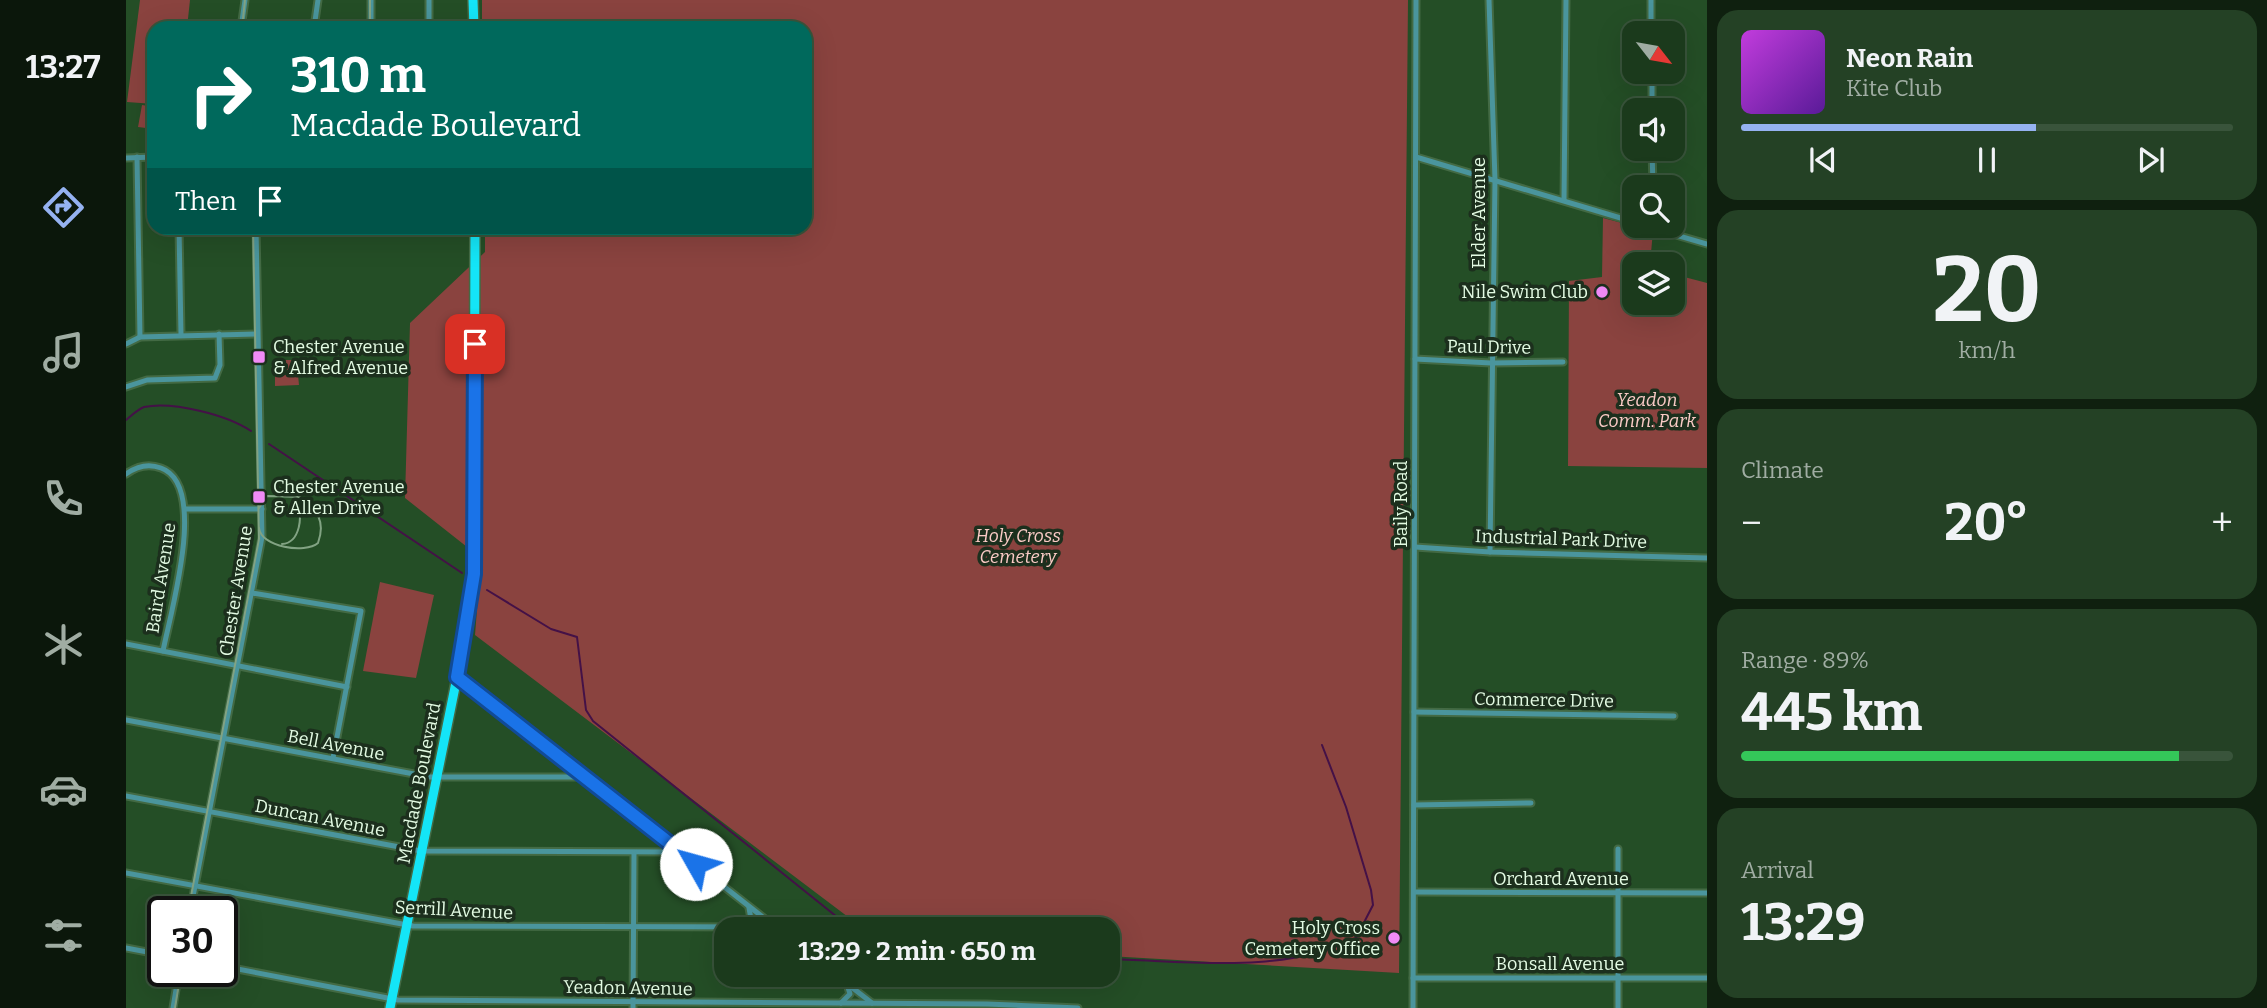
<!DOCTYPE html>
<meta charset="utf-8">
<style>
:root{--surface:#1b3a1c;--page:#244125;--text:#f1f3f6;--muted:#a0ada3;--line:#39543b;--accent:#95b2f1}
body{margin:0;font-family:Bitter,serif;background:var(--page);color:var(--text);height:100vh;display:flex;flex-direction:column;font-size:26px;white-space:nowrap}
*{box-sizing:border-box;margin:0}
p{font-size:23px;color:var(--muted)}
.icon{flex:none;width:38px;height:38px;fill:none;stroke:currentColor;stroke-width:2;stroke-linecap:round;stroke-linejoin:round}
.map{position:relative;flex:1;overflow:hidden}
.panel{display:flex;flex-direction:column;gap:10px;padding:10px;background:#0f200f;width:560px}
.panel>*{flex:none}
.top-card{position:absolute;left:21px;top:21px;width:665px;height:214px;border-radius:21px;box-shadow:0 7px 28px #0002,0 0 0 2px var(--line);background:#00695c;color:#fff;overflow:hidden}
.needle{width:46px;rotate:121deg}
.tools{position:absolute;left:1496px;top:21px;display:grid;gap:14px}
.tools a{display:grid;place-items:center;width:63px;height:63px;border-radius:14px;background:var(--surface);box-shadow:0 7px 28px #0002,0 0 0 2px var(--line);font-size:35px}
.speed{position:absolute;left:21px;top:896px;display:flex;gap:14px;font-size:35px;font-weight:700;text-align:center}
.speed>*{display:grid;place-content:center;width:91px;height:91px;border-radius:50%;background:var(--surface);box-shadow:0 7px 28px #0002,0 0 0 2px var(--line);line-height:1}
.speed .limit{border:4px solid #111;border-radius:10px;background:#fff;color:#111}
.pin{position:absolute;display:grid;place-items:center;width:60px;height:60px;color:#fff;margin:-30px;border-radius:14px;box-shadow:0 4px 10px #0006}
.me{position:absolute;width:77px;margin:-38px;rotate:308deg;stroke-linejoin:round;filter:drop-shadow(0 0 5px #0008)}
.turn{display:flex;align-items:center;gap:24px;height:147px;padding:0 28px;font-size:32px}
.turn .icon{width:91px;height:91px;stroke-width:2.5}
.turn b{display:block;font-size:49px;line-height:60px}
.then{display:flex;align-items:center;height:66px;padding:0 28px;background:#0003;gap:14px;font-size:26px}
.big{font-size:52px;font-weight:700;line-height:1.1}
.panel .card{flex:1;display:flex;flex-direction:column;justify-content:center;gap:10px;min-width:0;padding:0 24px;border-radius:21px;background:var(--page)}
.panel .dial{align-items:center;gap:0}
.dial b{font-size:91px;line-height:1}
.song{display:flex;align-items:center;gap:21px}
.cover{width:84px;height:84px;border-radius:10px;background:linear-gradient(135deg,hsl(290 70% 55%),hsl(270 70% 35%))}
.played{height:7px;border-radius:4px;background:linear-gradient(90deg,var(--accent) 60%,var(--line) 60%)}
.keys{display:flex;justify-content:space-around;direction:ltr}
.heat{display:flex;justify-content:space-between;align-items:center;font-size:38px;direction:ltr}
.charge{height:10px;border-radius:5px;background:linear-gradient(90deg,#34c759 89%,var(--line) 0)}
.trip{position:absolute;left:588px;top:917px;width:406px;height:70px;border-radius:21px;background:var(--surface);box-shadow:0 7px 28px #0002,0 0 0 2px var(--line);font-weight:700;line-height:70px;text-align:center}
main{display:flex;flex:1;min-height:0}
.menu{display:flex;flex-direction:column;width:126px;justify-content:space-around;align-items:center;background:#0b170b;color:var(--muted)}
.menu .icon{width:49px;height:49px}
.menu .selected{color:var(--accent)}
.menu b{font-size:32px;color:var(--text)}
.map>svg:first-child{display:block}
</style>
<main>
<nav class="menu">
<b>13:27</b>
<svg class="icon selected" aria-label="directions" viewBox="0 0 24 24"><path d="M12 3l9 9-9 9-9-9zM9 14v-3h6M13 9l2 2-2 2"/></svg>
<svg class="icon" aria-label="music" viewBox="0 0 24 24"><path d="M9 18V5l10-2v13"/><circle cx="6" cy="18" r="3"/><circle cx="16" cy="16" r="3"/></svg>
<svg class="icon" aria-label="phone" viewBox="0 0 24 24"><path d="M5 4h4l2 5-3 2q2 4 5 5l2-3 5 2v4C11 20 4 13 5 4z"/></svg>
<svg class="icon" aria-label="climate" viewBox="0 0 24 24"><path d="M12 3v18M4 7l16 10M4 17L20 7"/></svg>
<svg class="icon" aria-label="car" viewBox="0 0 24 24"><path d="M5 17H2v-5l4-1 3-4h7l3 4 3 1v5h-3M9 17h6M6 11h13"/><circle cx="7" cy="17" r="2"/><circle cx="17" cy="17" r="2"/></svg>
<svg class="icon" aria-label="filters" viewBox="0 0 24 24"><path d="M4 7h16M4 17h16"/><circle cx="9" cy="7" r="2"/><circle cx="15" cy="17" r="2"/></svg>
</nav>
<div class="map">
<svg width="1581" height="1008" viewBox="0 0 1581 1008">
<rect width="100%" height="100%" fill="#244e26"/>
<!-- green -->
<g fill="#8a433f">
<path d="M14,0h50l-3,28h-33v76l-27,-2z"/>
<path d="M356,0h926l-9,973 -291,-17v-27h-244l-389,-294 6,-77 -76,-60 5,-175 75,-71v-24h320v-200h-323z"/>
<path d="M16,105l12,2v22l-16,-2z"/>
<path d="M1477,218l50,13 -3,33h-16v39h39v-29l34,9v185l-139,-2 1,-185 33,-4z"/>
<rect x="149" y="360" width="23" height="10"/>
<path d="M149,375h23l1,10 -24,1z"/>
<path d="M254,582l54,13 -18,83 -53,-7z"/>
</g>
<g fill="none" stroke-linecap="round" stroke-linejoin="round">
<!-- stream -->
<g stroke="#441147" stroke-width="2">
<path d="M0,420c5,-4 12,-11 18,-13 29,-6 83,8 107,24"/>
<path d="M143,444l193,129"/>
<path d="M361,590l64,39 26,8 9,73 7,11 259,208"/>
<path d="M982,959c82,2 173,16 248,-21l17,-33 -2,-15 -25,-83 -24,-62"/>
</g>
<defs>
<g id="street">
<path d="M245,0v28"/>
<path d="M303,0v28"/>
<path d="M1363,0l6,180 -5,372"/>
<path d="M1525,0v33"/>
<path d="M115,28l4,-28"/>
<path d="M188,28l4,-28"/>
<path d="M1526,72v38"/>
<path d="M1526,149l1,38"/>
<path d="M11,157l3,180"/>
<path d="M1290,157l218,65"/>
<path d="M0,158l28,-1"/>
<path d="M1438,200l2,-200"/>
<path d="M1519,226l62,18"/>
<path d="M53,228l2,106"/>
<path d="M0,344l14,-7 117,-3"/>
<path d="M1289,359l76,4 72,-1"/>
<path d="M0,387l21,-7 68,-2 5,-13 -1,-31"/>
<path d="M0,474c11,-8 22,-11 35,-6 48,17 9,146 2,183"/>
<path d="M59,509h77"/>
<path d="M1289,547l75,5 217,6"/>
<path d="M126,593l109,18 -28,147"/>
<path d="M0,644l221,43"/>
<path d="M331,677l321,252"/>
<path d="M1288,712l260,4"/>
<path d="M0,720l304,57h155"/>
<path d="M0,796l295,55 258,1"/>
<path d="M1288,805l117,-2"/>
<path d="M1492,849v159"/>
<path d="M0,873l287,53 362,1"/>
<path d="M1288,892l293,1"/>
<path d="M64,912l72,-375 -6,-309"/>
<path d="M619,927l6,-8 -2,-11"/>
<path d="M0,948l37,7"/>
<path d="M96,966l176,34 589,4 91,4"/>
<path d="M710,975l36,28"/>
<path d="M1287,978h294"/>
<path d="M715,1003l9,-9 -3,-10"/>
<path d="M47,1008l6,-37"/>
<path d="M507,1008l1,-155"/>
<path d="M1287,1008l3,-1008"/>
</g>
<g id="primary">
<path d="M347,0l1,28"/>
<path d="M264,1008l79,-390 5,-44 1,-346"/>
</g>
</defs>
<!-- street casing -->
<use href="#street" stroke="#436a44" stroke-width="9"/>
<!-- primary casing -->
<use href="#primary" stroke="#436a44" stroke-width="12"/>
<!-- street -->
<use href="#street" stroke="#4a959d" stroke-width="5"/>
<!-- primary -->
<use href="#primary" stroke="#14e5f7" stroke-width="9"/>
<!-- tram -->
<g stroke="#82a383" stroke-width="2">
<path d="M244,0v28"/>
<path d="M116,28l3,-28"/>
<path d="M133,508l8,-12 33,1c17,13 26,24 18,46 -13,11 -57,4 -59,-15"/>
<path d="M156,544c18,-1 22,-29 14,-43"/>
<path d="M62,912l71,-373 -6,-311"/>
<path d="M49,1008l6,-37"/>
</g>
</g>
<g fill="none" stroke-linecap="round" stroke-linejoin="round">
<defs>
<path id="route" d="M349,344l-1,230 -17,103 239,187"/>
</defs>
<!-- route casing -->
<use href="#route" stroke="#114b97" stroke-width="18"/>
<!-- route -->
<use href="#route" stroke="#1a73e8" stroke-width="12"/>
</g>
<!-- markers -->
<g fill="#f08bf6" stroke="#1c2f1d" stroke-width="2.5">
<circle cx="1476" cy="292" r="7"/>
<rect x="126" y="350" width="14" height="14" rx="3.5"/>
<rect x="126" y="490" width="14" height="14" rx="3.5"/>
<circle cx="1268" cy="938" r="7"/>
</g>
<g text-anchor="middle" stroke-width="7" stroke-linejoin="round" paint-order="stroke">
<!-- street labels -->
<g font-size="18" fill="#e3fbe3" stroke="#1c2f1d">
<text transform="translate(1353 213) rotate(-90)" y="6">Elder Avenue</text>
<text transform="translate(1363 347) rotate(1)" y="6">Paul Drive</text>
<text transform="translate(1275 504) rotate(-90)" y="6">Baily Road</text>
<text transform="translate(1435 539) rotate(2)" y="6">Industrial Park Drive</text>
<text transform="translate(35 578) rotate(-81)" y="6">Baird Avenue</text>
<text transform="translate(110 591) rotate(-81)" y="6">Chester Avenue</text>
<text transform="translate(1418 700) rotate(1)" y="6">Commerce Drive</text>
<text transform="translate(210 745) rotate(11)" y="6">Bell Avenue</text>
<text transform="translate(293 783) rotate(-79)" y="6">Macdade Boulevard</text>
<text transform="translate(194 818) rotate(11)" y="6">Duncan Avenue</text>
<text x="1435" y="885">Orchard Avenue</text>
<text transform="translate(328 910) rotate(3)" y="6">Serrill Avenue</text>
<text x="1434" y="970">Bonsall Avenue</text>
<text transform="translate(502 988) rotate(1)" y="6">Yeadon Avenue</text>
</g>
<!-- poi labels -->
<g font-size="18" fill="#e3fbe3" stroke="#1c2f1d" text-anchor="end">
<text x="1462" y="298">Nile Swim Club</text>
<text x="147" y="353" text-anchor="start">Chester Avenue<tspan x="147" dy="21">&amp; Alfred Avenue</tspan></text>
<text x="147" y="493" text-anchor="start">Chester Avenue<tspan x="147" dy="21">&amp; Allen Drive</tspan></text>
<text x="1254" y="934">Holy Cross<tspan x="1254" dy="21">Cemetery Office</tspan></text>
</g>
<!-- park labels -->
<g font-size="18" font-style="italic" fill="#fbcbc6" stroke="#1c2f1d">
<text x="1521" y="406">Yeadon<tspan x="1521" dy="21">Comm. Park</tspan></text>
<text x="892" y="542">Holy Cross<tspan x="892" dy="21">Cemetery</tspan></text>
</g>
</g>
</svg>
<div class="tools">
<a><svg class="needle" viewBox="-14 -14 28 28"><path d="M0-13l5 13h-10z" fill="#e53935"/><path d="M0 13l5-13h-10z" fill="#a0ada3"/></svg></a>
<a><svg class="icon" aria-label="sound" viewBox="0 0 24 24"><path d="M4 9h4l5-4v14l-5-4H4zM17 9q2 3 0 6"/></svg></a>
<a><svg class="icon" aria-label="search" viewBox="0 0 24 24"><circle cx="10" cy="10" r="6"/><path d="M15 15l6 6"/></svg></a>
<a><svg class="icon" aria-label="layers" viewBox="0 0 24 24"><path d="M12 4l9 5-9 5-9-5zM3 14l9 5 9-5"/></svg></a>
</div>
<div class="speed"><div class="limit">30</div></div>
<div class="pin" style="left:349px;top:344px;background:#d93025"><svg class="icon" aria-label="arrive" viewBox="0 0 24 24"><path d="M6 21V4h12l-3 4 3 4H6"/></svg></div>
<svg class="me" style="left:570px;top:864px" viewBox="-20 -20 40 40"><circle r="19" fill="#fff"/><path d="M0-13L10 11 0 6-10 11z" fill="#1a73e8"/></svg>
<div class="trip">13:29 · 2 min · 650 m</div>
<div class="top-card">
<div class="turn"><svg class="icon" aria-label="right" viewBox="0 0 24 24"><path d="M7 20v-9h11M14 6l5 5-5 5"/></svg><div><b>310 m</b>Macdade Boulevard</div></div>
<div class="then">Then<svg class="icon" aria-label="arrive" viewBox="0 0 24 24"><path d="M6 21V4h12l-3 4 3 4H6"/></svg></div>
</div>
</div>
<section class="panel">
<div class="card">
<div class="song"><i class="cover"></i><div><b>Neon Rain</b><p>Kite Club</p></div></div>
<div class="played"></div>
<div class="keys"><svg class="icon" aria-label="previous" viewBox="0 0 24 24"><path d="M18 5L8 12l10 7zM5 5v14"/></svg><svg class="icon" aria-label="pause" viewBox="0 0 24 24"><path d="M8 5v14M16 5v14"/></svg><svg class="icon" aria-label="next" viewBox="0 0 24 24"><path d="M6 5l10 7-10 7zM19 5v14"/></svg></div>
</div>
<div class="card dial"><b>20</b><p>km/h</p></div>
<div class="card"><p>Climate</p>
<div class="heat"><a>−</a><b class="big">20°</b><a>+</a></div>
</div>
<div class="card"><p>Range · 89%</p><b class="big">445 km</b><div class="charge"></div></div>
<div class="card"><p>Arrival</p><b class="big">13:29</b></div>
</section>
</main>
